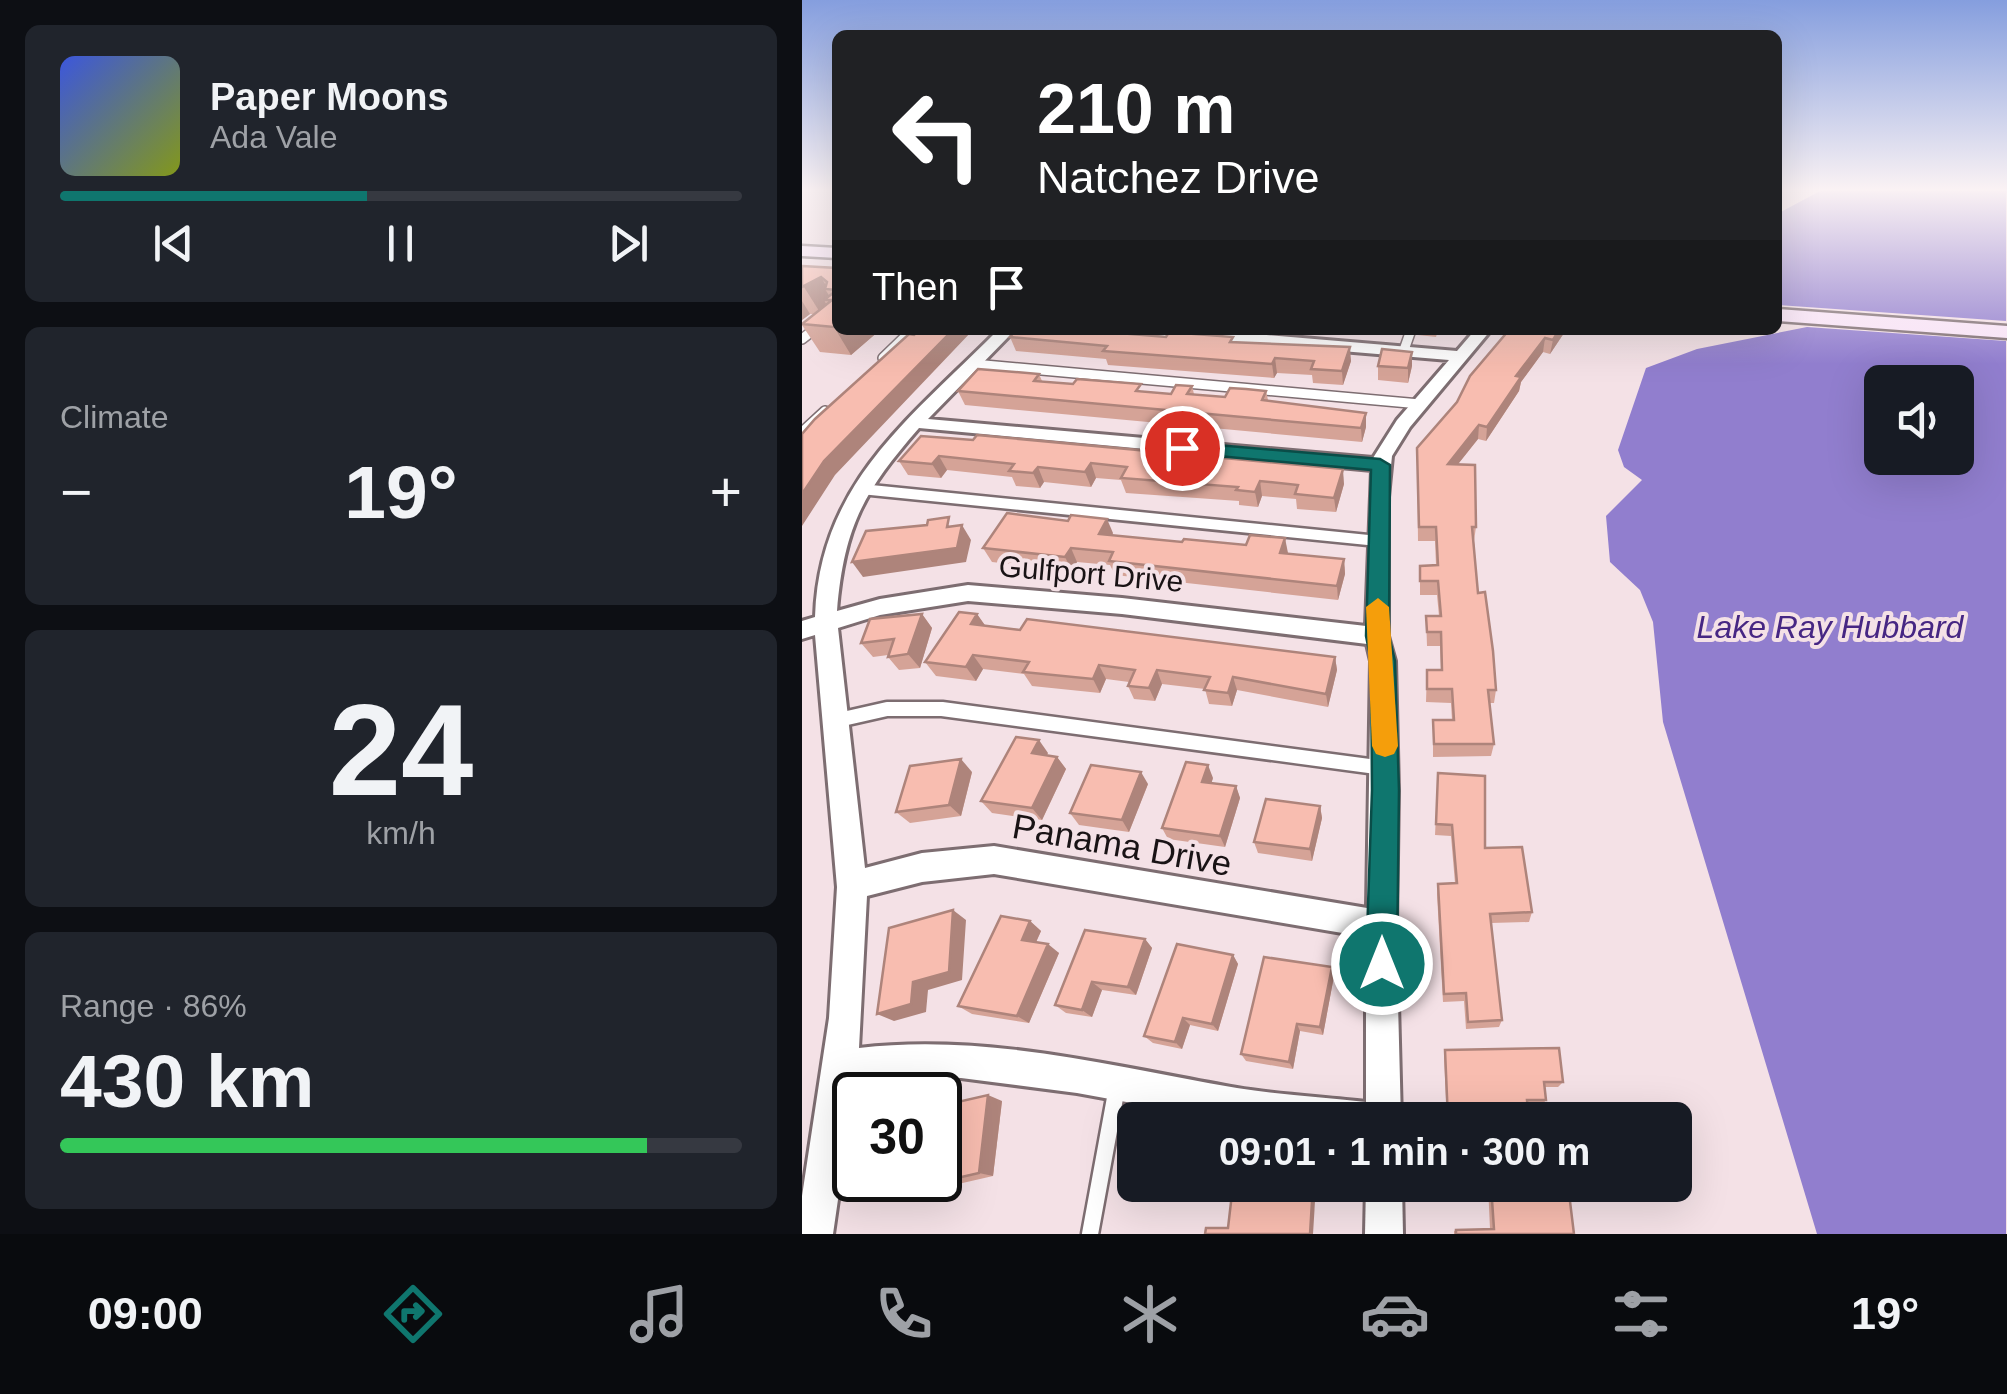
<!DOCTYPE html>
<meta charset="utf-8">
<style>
:root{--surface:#171b24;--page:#20242c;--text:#f1f3f6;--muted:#9ea1a6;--line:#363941;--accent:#0f766e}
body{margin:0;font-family:Arial,sans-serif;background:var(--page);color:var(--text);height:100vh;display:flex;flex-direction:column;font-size:38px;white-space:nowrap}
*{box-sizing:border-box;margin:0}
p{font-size:32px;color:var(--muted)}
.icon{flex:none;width:55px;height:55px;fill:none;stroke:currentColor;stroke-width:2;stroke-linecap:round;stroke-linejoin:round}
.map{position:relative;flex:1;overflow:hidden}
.panel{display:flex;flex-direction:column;gap:25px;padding:25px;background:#0d0f14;width:802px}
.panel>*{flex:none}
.top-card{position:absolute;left:30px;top:30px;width:950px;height:305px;border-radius:15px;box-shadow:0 10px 40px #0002;background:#202124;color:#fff;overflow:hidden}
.fabs{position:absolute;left:1062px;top:365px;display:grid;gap:20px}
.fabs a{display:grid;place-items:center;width:110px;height:110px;border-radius:15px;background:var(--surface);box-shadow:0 10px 40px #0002;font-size:50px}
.speed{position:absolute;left:30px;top:1072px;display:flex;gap:20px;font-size:50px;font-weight:700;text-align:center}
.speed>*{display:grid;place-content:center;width:130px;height:130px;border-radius:50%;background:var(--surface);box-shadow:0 10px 40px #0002;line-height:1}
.speed .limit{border:5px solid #111;border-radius:15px;background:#fff;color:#111}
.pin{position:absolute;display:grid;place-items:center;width:85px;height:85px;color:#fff;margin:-42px;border:5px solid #fff;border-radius:50%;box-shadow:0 2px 10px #0007}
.me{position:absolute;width:110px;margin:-55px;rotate:0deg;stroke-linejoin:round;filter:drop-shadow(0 0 8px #0008)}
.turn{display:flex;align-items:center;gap:35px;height:210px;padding:0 40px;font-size:45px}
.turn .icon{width:130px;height:130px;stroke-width:2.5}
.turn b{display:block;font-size:70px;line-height:85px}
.then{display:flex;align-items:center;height:95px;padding:0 40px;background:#0003;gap:20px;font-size:38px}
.big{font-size:75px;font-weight:700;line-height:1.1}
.panel .card{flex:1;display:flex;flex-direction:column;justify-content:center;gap:15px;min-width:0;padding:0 35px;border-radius:15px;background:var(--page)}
.panel .dial{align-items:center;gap:0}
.dial b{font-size:130px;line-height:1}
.song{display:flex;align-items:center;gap:30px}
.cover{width:120px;height:120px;border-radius:15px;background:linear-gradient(135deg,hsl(230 70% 55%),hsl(70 70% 35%))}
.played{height:10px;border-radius:5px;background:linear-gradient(90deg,var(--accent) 45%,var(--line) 45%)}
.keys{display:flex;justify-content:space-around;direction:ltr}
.heat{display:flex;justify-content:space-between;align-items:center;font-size:55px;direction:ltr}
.charge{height:15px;border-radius:8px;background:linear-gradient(90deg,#34c759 86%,var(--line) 0)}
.trip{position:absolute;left:315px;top:1102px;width:575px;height:100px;border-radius:15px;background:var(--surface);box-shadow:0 10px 40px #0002;font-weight:700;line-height:100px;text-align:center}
.dock{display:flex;height:160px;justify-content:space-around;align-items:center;background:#090b0e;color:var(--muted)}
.dock .icon{width:70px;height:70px}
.dock .on{color:var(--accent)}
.dock b{font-size:45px;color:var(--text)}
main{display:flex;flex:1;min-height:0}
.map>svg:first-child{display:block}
</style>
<main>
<section class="panel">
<div class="card">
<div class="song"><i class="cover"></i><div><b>Paper Moons</b><p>Ada Vale</p></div></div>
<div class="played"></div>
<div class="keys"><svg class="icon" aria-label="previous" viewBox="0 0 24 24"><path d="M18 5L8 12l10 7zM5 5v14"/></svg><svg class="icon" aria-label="pause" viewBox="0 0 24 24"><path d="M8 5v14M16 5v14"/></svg><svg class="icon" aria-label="next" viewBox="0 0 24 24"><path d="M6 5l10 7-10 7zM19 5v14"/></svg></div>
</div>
<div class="card"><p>Climate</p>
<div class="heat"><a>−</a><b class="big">19°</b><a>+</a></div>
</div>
<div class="card dial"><b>24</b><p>km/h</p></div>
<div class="card"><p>Range · 86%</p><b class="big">430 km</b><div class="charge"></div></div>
</section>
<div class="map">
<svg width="1205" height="1234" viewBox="0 0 1205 1234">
<rect width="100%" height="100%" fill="#f4e1e6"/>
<!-- water -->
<g fill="#917ece" fill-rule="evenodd">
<path d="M1018,191h186v130l-229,-16v-91z"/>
<path d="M1005,327l199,14v893h-189l-154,-512 -10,-100 -13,-32 -30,-28 -4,-46 36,-36 -18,-13 -6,-17 28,-82 51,-19zM1080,382h75v76h-75z"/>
</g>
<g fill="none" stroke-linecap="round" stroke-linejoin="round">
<defs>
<path id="service-far4" d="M27,317l8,-6"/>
<g id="service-far3">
<path d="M0,339l31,-24"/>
<path d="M602,350l7,-20"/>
<path d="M81,358l29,-28"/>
<path d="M172,364l446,40"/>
<path d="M0,432l23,-21"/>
</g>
<path id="service-far2" d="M59,489l517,52"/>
<path id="service-far1" d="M32,721l53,-12h55l442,59"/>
<path id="service" d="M288,1234l27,-147"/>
<g id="minor">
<path d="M196,330h17l-87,89 445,39 24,-38 52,-60 -296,-25 -8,-5h63l249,21 18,-21h16l-81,97 -18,29 -4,41v139l7,25 3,130 -2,134 5,195h-176l-148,-27 -116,-15 -52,-2 -54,6 -22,152h-31v-38l27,-178 8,-131 -22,-252 -13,4v-18l13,-4c4,-134 96,-199 183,-287zM117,428l453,42 -6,156 -244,-28 -154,-13 -88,14 -43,12c7,-85 27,-120 82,-183zM166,601l154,13 245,30 4,17 -4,247 -373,-62 -72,7 -57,15 -27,-240 42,-13zM192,874l372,63v165c-43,-5 -87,-7 -129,-14 -125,-22 -252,-55 -378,-40l8,-152 55,-14z"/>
<path d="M564,1185h36l1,49h-38z"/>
</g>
<g id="secondary">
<path d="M0,246l35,2v10l-35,-2z"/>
<path d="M975,309l230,17v12l-230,-17z"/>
</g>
</defs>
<!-- service-far4 casing -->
<use href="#service-far4" stroke="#7d6d71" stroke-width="9"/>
<!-- service-far3 casing -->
<use href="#service-far3" stroke="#7d6d71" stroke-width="12"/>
<!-- service-far2 casing -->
<use href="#service-far2" stroke="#7d6d71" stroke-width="15"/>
<!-- service-far1 casing -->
<use href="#service-far1" stroke="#7d6d71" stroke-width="19"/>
<!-- service casing -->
<use href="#service" stroke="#7d6d71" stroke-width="21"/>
<!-- minor casing -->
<use href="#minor" stroke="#7d6d71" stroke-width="6"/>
<!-- secondary casing -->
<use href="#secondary" stroke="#7d6d71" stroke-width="5"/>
<!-- service-far4 -->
<use href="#service-far4" stroke="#fff" stroke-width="6"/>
<!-- service-far3 -->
<use href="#service-far3" stroke="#fff" stroke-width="9"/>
<!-- service-far2 -->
<use href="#service-far2" stroke="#fff" stroke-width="10"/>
<!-- service-far1 -->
<use href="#service-far1" stroke="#fff" stroke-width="14"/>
<!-- service -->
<use href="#service" stroke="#fff" stroke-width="16"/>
<!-- minor -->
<use href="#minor" fill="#fff" fill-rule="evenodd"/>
<!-- secondary -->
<use href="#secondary" fill="#f8e4f7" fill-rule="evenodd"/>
</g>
<!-- wall -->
<g fill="#d5a397">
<path d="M0,266l35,2v62h43l-29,25 -31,-3 -18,-27 13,-11h-5l-8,6z"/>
<path d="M332,330l1,4 99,8 117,19 -8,24 -30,-2 -1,-8 -35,-2 -3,5 -166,-13 -2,-6 -90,-8 -6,-14z"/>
<path d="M556,330h30l-1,2z"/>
<path d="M616,330h20l-2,7 -18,-2z"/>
<path d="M707,330h57l-16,24 -7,-2 -22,30 -2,9 -33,50 -8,-2 -20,25 18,63 -2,14 4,52 18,97 -2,13h-5l5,41 -3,12 -58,1v-37h19l-1,-17 -25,-1 1,-32h14l-1,-24h-13l-1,-30h13l-2,-21h-17v-29l16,-1 -1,-24h-17l-1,-93 40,-46z"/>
<path d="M610,352v14l-4,17 -30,-3v-14z"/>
<path d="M237,374l3,7 129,13 21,-8 2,8 31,3 41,-6 2,9 98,27 -4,15 -397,-37 -7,-14z"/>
<path d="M119,436l423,48 -8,28 -39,-3 -1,-10 -34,-3 -4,11 -19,-2v-4l-113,-8 -5,-13 -25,-2 -5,9 -47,-5 -4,6 -24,-2 -4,-9 -65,-7 -6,8 -33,-3 -9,-14z"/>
<path d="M311,533l-1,2 232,24 1,15 -7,26 -223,-25 -5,-10 -33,-3 -5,9 -80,-9 -9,-14z"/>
<path d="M120,614l10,14 -12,40 -21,2 -11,-13v-2l-15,2 -12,-14z"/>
<path d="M175,614l8,12 350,31 2,13 -9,37 -91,-17 -5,16 -23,-2 -4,-15 -43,-5 -7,17 -21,-2 -6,-13 1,-4 -23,-3 -6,14 -68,-7 -8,-12 -41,-5 -7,12 -40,-5 -11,-14z"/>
<path d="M246,753l-1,2 10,2 9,12 -24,51 -50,-7 -11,-12z"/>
<path d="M170,772l-11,44 -51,7 -14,-11z"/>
<path d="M636,773l47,75 47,64 -3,10 -38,1 11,97 -3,7 -33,2 -2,-28 -21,1 -6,-108 1,-10 17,-1 -4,-47 -16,-1z"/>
<path d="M411,778l-2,5 25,3 4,12 -15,49 -57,-8 -6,-11z"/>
<path d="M346,784l-19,48 -50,-7 -9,-12z"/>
<path d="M518,806l2,12 -10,43 -54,-8 -4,-11z"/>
<path d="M228,921l11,10 -5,11 23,11 -30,70 -57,-9 -14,-8z"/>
<path d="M343,939l7,9 -16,47 -34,-5 -10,27 -26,-4 -11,-8z"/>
<path d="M431,955l5,9 -20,67 -28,-6 -8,24 -29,-6 -9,-7z"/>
<path d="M530,967l2,9 -11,59 -23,-4 -7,38 -47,-8 -5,-7z"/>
<path d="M643,1050l118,32 -5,5h-13l1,13 -4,5h-14l1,15h-82l-3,-63z"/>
<path d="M200,1101l-9,75 -100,23 -19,-2z"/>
<path d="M686,1185h80l6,49h-120v-3l2,-1 34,-1z"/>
</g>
<!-- shaded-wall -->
<g fill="#ae847b">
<path d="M19,277l7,12h-3l10,16 -3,-5h-8l5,9 -8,5 -17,-27z"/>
<path d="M0,301l8,13 -8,6z"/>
<path d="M35,325v5h43l-29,25 -17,-28z"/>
<path d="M151,330h20l-138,145 -33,51v-32l22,-33z"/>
<path d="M757,330h7l-16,24 3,-14z"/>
<path d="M743,338l-2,14 -22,30 -2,9 -33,50 1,-14 29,-51z"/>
<path d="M548,347l1,14 -8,24 -1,-14z"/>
<path d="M610,352v14l-4,17v-15z"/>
<path d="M473,358l2,15 -3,5 -2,-14z"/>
<path d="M564,413v14l-4,15 -1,-14z"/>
<path d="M677,425l-1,14 -31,39 1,-14z"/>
<path d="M137,456l8,14 -6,8 -9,-14z"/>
<path d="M289,463l5,15 -5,9 -6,-15z"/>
<path d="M236,467l6,15 -4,6 -7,-15z"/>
<path d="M541,469l1,15 -8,28 -2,-14z"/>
<path d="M458,481l2,15 -4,11 -3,-15z"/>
<path d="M305,519l6,14 -8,15 -6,-14z"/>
<path d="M160,525l9,15 -5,22 -103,15 -11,-15z"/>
<path d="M483,538l3,15h-8z"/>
<path d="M269,548l6,14 -5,9 -7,-14z"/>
<path d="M542,559l1,15 -7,26 -1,-14z"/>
<path d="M120,614l10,14 -12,40 -12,-14z"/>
<path d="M175,614l10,14 -16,-4z"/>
<path d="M171,655l10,14 -7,12 -10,-14z"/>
<path d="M533,657l2,13 -9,37 -2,-13z"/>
<path d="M297,665l7,14 -6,14 -7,-14z"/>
<path d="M355,670l5,14 -7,17 -6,-13z"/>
<path d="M431,677l4,13 -5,16 -4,-13z"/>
<path d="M237,740l9,13 -7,13 -9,-13z"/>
<path d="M255,757l9,12 -24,51 -10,-12z"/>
<path d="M159,759l11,13 -11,44 -12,-11z"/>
<path d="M406,765l5,13 -5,16 -6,-12z"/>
<path d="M339,772l7,12 -19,48 -7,-12z"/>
<path d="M434,786l4,12 -15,49 -5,-11z"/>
<path d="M518,806l2,12 -10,43 -2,-12z"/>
<path d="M151,910l13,10 -4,60 -34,10 -2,22 -32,9 -17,-7 36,-32z"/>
<path d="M228,921l11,10 -8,18 -11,-9z"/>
<path d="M343,939l7,9 -16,47 -8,-8z"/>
<path d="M246,944l11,9 -30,70 -12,-7z"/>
<path d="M431,955l5,9 -20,67 -6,-7z"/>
<path d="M530,967l2,9 -11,59 -3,-8z"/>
<path d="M290,982l10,8 -10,27 -10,-7z"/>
<path d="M381,1018l7,7 -8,24 -7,-7z"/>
<path d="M495,1024l3,7 -7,38 -4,-7z"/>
<path d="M186,1095l14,6 -9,75 -14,-3z"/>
<path d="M511,1185h3l-3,49h-3z"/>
</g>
<!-- building -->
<g fill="#f8bdb0" stroke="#ae847b" stroke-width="2.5">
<path d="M0,266l35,2v57l-3,2 -32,-3 30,-24h-8l13,-10 -12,-1 2,-7 -6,-5 -19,10z"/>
<path d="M117,330h34l-129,131 -22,33v-60l13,-15 94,-85 5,1z"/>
<path d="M214,330h117l-3,4 36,3 3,-5 64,5 -3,5 120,5 -8,24 -31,-2 3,-8 -39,-3 -3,6 -169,-13 4,-5 -97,-9z"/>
<path d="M707,330h50l-6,10 -8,-2 -29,38 5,1 -34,50 -8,-2 -31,39 27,1 1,62h-4l6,66 7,-1 8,59 3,39h-8l6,54h-60l-1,-24h21l-2,-31h-25v-19h15l-1,-38h-14l-1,-16h15l-3,-35h-18v-15l18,-1 -2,-38h-17l-2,-79 40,-46 13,-26z"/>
<path d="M580,349l30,3 -4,16 -30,-2z"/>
<path d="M176,369l61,5 -5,7 39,3 4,-5 64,5 -5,7 35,3 5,-9 16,1 -5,8 38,3 5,-9 16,1 20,2 -4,9 104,13 -5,15 -403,-37z"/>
<path d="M175,435l366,34 -9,29 -39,-4 3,-9 -38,-4 -5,11 -19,-2 2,-3 -117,-9 6,-11 -36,-4 -6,9 -47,-5 -5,6 -24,-2 5,-7 -75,-8 -7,8 -33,-3 22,-25 52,4z"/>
<path d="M205,513l61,8 3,-6 36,4 -8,15 83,8 2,-3 62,6 4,-10 35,3 -5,15 64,6 -7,27 -228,-25 4,-9 -42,-4 -6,9 -82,-9z"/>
<path d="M147,517l-2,10 15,-2 -5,23 -105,14 14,-31 61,-6 1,-5z"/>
<path d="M157,612l18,2 -6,10 49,6 7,-11 308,38 -9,37 -93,-17 -5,16 -24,-3 6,-13 -53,-7 -8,18 -21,-2 7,-16 -36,-5 -6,14 -70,-7 6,-10 -56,-7 -7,12 -41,-5z"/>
<path d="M120,614l-14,40 -20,3 6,-18 -33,4 9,-24z"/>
<path d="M214,737l23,3 -7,13 25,4 -25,51 -51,-7z"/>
<path d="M159,759l-12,46 -53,7 14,-46z"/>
<path d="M384,762l22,3 -6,17 34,4 -16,50 -58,-8z"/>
<path d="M289,765l50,7 -19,48 -52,-7z"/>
<path d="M636,773l47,3v72l37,-1 10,65 -42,2 12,106 -34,2 -2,-29 -22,1 -6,-110 19,-1 -5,-58 -16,-1z"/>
<path d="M464,799l54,7 -10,43 -56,-7z"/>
<path d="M151,910l-4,62 -36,10 -2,22 -34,10 12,-86z"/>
<path d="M199,916l29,5 -8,19 26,4 -31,72 -59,-10z"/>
<path d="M283,930l60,9 -17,48 -36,-5 -10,28 -27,-5z"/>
<path d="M375,944l56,11 -21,69 -29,-6 -8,24 -31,-6z"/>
<path d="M462,957l68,10 -12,60 -23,-3 -8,38 -48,-8z"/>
<path d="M757,1048l4,34h-19l2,18h-19l2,20h-81l-3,-70z"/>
<path d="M186,1095l-9,78 -105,24 4,-17h62v-74z"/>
<path d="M431,1185h80l-3,49h-105l1,-6h22z"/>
<path d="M689,1185h77l6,49h-118v-4l38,-1z"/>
</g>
<!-- sky -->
<linearGradient id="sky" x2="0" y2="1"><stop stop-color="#859ede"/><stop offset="0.52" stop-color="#faf2f4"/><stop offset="1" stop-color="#faf2f4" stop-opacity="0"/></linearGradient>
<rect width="1205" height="364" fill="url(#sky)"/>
<!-- route -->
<path fill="#0f766e" stroke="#0a4d48" stroke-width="2.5" d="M380,442l198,17 10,6 -1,171 6,25 4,129 -2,174 -4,11 -11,4 -11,-4 -5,-11 6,-174 -1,-129 -5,-25 5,-166 -196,-18v-9z"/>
<!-- slow -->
<path fill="#f59e0b" d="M576,598l11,9 9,139 -4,8 -9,3 -9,-3 -4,-8 -6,-139z"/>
<g text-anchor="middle" stroke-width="8" stroke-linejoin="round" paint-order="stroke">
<!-- street labels -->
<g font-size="30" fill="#191315" stroke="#f4e1e6">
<text transform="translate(289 574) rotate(5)" y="10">Gulfport Drive</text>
</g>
<!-- water labels -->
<g font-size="32" font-style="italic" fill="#462683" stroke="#f4e1e6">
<text x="1028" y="638">Lake Ray Hubbard</text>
</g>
<!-- near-street labels -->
<g font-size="35" fill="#191315" stroke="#f4e1e6">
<text transform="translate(320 845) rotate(10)" y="12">Panama Drive</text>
</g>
</g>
</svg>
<div class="fabs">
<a><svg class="icon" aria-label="sound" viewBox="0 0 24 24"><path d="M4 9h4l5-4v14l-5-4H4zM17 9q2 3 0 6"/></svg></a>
</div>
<div class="speed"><div class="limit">30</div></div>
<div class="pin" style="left:380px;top:448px;background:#d93025"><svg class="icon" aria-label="arrive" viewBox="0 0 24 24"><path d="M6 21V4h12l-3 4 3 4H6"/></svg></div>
<svg class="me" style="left:580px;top:964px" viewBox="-20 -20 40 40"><circle r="17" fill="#0f766e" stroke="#fff" stroke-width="3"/><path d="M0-11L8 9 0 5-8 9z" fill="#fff"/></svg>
<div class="trip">09:01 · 1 min · 300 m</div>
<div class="top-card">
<div class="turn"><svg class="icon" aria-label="left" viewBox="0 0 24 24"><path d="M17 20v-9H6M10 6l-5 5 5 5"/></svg><div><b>210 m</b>Natchez Drive</div></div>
<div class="then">Then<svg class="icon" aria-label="arrive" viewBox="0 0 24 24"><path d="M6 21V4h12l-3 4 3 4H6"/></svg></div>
</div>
</div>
</main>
<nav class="dock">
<b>09:00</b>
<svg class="icon on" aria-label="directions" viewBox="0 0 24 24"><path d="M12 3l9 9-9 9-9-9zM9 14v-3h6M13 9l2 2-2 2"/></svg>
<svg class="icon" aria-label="music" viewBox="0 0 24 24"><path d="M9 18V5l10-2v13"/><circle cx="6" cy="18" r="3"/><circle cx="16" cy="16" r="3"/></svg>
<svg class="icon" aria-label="phone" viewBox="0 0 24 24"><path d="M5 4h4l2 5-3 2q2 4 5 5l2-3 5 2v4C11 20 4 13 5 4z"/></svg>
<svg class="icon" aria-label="climate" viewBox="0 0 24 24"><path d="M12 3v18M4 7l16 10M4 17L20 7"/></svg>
<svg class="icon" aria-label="car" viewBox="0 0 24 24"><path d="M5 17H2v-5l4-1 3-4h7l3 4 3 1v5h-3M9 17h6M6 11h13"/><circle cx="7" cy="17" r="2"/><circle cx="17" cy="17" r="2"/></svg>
<svg class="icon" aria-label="filters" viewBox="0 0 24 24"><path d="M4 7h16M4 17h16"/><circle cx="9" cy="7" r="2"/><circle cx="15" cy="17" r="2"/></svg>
<b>19°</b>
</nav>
